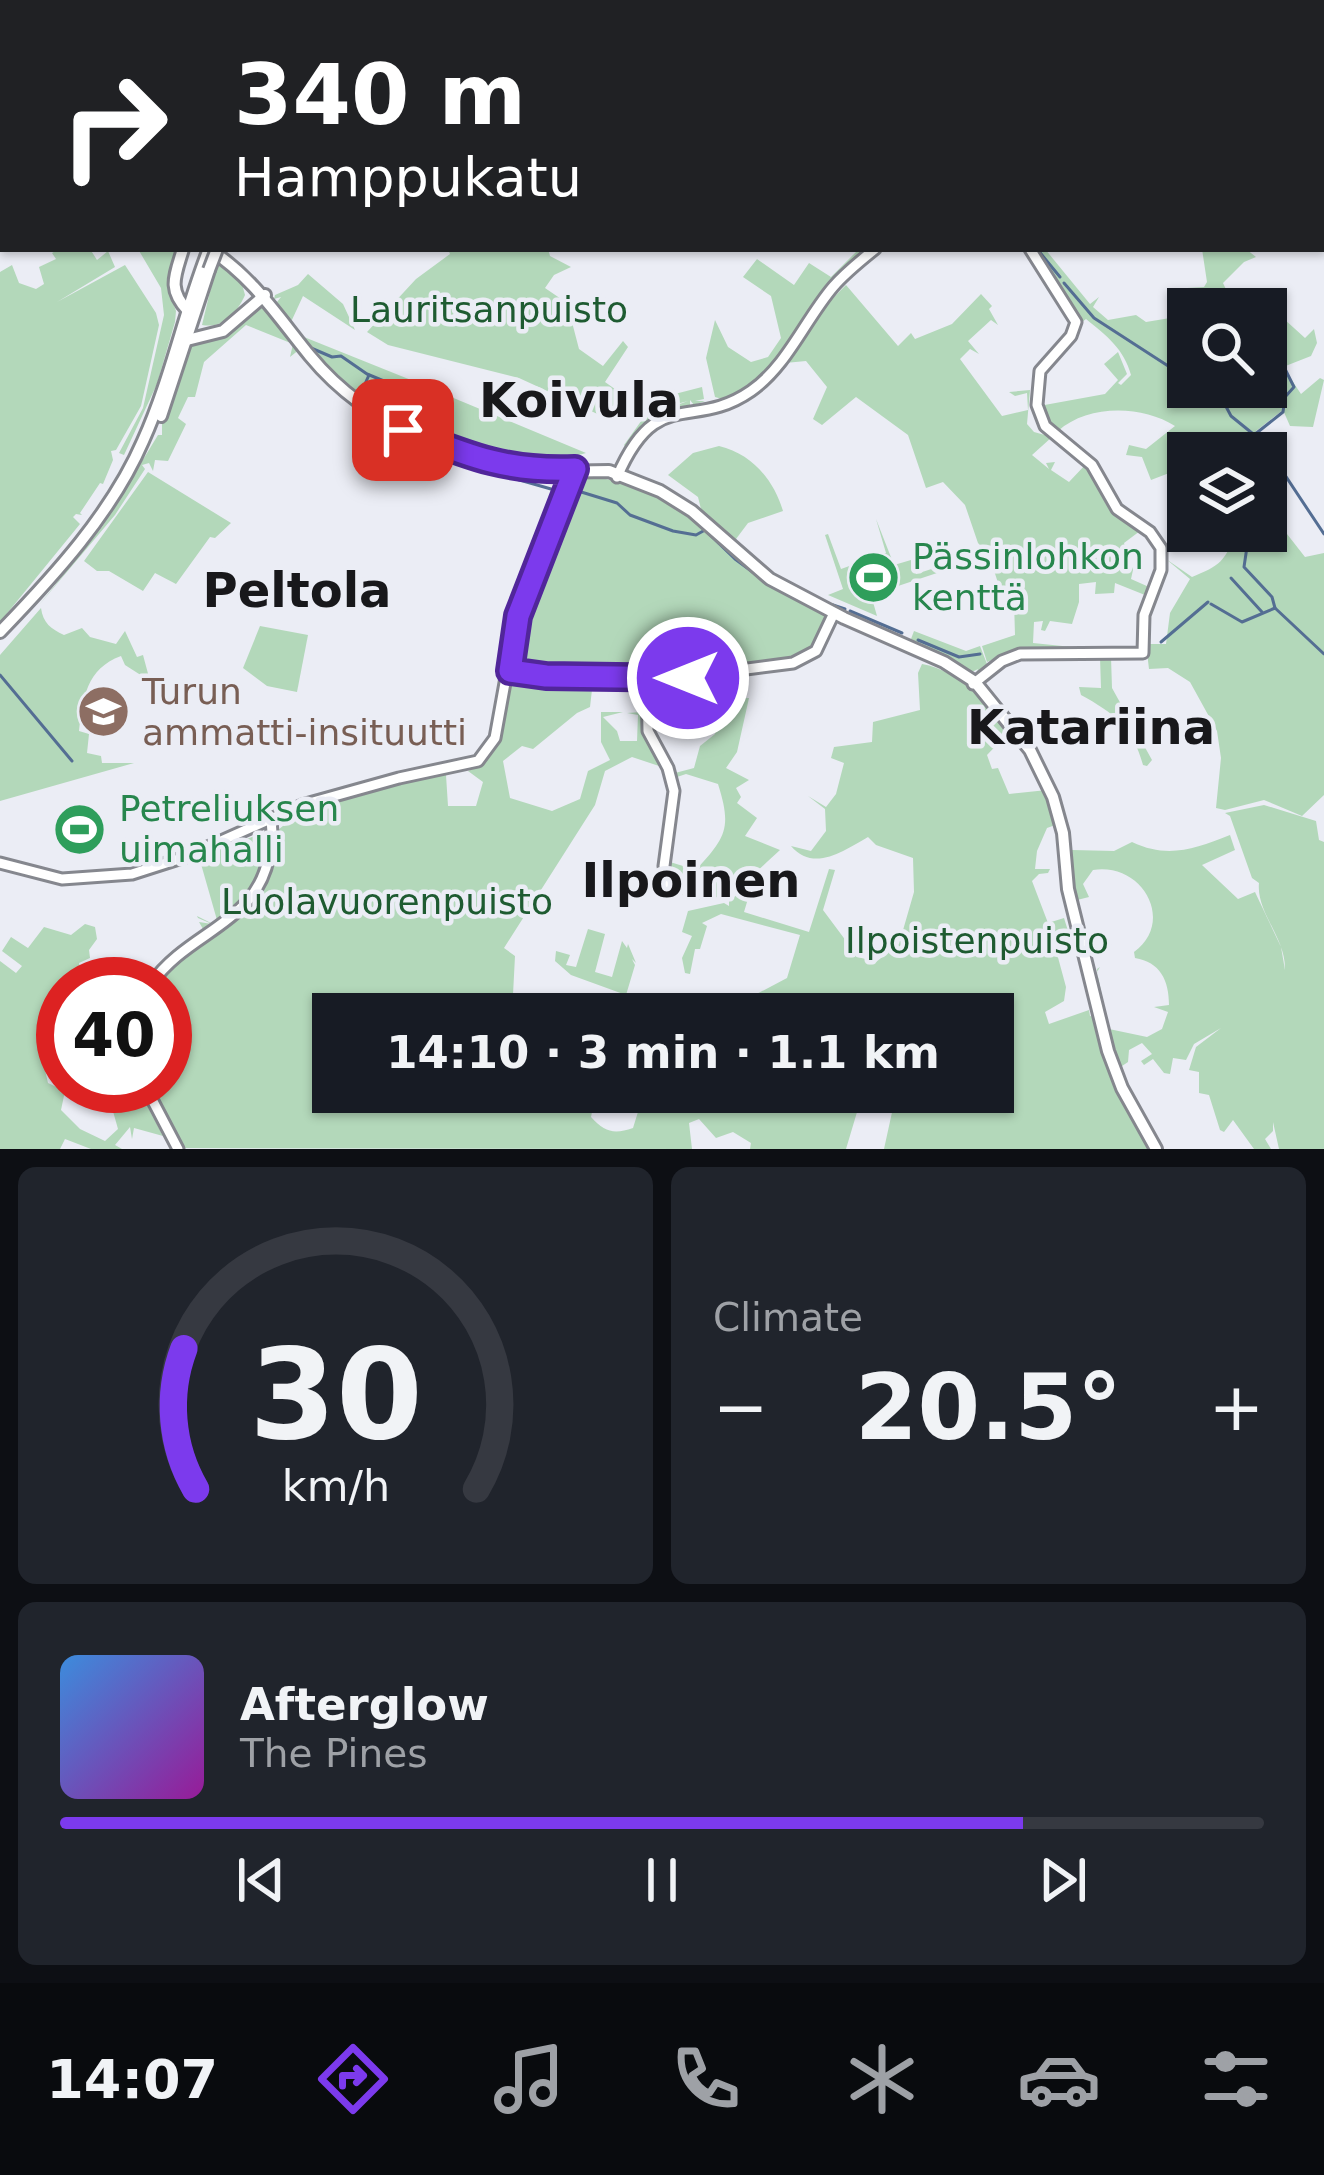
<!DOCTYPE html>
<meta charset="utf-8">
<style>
:root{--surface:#171b24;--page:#20242c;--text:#f1f3f6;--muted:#9ea1a6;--line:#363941;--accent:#7c3aed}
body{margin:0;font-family:"DejaVu Sans",sans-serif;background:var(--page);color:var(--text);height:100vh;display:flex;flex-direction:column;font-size:45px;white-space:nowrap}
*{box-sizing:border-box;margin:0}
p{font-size:39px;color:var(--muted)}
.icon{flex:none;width:66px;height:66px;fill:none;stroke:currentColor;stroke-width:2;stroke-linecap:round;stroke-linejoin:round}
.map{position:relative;height:1149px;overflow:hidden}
.sheet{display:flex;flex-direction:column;gap:18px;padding:18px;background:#0d0f14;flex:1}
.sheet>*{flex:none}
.hud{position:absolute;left:0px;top:0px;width:1326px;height:252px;box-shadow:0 3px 9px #0004;background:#202124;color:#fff;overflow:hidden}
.controls{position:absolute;left:1167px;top:288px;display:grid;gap:24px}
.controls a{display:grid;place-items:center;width:120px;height:120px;border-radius:0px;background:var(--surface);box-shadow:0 3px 9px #0004;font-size:60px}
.speed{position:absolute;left:36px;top:957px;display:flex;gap:24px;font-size:60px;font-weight:700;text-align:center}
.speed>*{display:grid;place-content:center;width:156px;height:156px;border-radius:50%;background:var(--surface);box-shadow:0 3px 9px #0004;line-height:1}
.speed .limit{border:18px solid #d22;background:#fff;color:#111}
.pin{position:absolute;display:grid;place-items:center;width:102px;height:102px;color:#fff;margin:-51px;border-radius:24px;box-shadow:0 6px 18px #0006}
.me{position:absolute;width:132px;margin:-66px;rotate:270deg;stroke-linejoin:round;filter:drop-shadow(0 0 9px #0008)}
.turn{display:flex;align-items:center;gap:42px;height:252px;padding:0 36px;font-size:54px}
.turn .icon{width:156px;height:156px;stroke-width:2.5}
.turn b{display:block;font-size:84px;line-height:102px}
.big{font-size:90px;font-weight:700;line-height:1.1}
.sheet .tile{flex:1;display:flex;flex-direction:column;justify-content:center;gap:18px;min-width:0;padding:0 42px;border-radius:18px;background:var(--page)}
.sheet .dial{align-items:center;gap:0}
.dial svg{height:312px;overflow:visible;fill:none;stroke:var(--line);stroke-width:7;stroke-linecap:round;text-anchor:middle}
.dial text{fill:var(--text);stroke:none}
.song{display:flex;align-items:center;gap:36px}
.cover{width:144px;height:144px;border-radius:18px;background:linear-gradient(135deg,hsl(210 70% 55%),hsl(300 70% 35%))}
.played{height:12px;border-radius:6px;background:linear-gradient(90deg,var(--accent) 80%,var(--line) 80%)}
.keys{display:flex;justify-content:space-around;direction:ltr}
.heat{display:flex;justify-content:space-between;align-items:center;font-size:66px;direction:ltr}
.sheet .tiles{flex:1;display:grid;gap:18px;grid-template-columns:1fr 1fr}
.tile:last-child{grid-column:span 2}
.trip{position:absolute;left:312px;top:993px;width:702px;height:120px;border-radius:0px;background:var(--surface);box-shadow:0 3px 9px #0004;font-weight:700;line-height:120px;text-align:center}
.tab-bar{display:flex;height:192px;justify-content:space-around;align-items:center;background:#090b0e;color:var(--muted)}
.tab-bar .icon{width:84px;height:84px}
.tab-bar .selected{color:var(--accent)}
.tab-bar b{font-size:54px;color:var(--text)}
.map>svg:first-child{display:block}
</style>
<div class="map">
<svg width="1324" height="1149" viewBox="0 0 1324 1149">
<rect width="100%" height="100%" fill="#ebedf5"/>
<!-- green -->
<g fill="#b3d8ba">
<path d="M59,249h31l7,11 11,-9 7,16 -58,35 68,-37 31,48 3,12 -18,81 -25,44 -5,1 2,9 -10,24 -3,-1 -20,30 2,2 -6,-1 -3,3 7,7 -80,98v-350l12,-7 7,18 17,6 8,-5 -5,-17 17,-8 -4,-6z"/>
<path d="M138,249h38l-9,36 9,26 -1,11 -18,62 -33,71 -5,-2 24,-45 21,-93 -3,-27z"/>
<path d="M448,249h100l2,7 21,11 -17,8 -9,13 22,15 12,46 24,17 20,-25 5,6 -23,35 31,22 66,-17 2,12 -9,2h10l-11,4 -4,-5v7l-42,16 -20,28 -4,-6 20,-28 44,-16 -59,16h-25l-85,-39 -131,-33 -21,-13 49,-53 34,-25z"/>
<path d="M859,249h8c-17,15 -34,30 -48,48 -30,39 -49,84 -97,102l-7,-2 -9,-39 9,-38 13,27 23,15 17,-5 13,-19 -10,-42 -28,-19 14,-18 37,26 15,-22 22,14z"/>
<path d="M1034,249h11l45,55 9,-7 -6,10 15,13 28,-5 10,7 42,-7v72h78v-78h-71v-16l-8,-5 17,-1 3,-5 -5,-33h44l10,8 -12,5 -21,21 8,17 19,3 11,-5 44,40 9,-9 3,14 -6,13 -28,11 18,27 19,-16 4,2 -11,47 -23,-1 -7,-16 -27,21 29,48 -19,21v-47h-65l-11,-11 -11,26 5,6 -7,-4 -26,10 -9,-23 -16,-2 3,-10 17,4 29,-23c-33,-21 -87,-22 -117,5l-8,-5 -11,-20 66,-12 13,-14 -14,-16 14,-12 9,22 -9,9 3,2 10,-10c-7,-26 -24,-39 -45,-56l-9,7 -2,-17z"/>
<path d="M217,262l25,22 3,11c-8,18 -22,34 -43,30z"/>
<path d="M308,274l35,30 12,26 -52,-34 -12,26 -14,-20 4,-5 -7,2 1,-4 23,-10z"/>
<path d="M846,285l52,61 13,-13 4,6 37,-15 29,-30 11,12 -3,3 9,16 -7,-5 -23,21 11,13 -9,-5 -10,10 42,57 26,-6 -1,-17 -12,3 -6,-4 21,-2 -3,34 7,8 18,5 -20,18 17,14 -3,-6 9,-1 -4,8 18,12 17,-18 20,40 34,27 -16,12 9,27 -2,9 18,8 -4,8 -30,-12 -1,10 -19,1 1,-12 -17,2v18l-7,22 -22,-3 -5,10 -4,-1 2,-9 -9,1 -1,21 39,4 -53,1 6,3 -35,12 -15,12 3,-6 -6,3 -61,-33 3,-8 52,20 14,-5 7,18 7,-5 -7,3 -5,-16 33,-11 -1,-34 -15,-15 -10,-31 -11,-12 -13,-38 -22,-23 -17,6 -18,-53 -52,-38 -34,28 -9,-6 14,-32 -21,-26 -21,2 43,-60z"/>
<path d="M262,304v5h6l32,40 -10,8 3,-13 -47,-19 -42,37 -9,35h-7l-10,21 8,6 -18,37 -13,-1 -2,11 -4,-8 -7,2 3,4 -30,46 -76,90 63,-78 56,-92h4v-14l30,-80 2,3z"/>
<path d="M299,335l117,47 -18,37c-43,-15 -72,-49 -99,-84z"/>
<path d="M420,384l166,69 -22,6 -4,8 -59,-5 -95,-34 -2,-12z"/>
<path d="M719,446c34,8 55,35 64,65l-35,12 -15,20 -32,-34 -3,-12 -30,-22 25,-22z"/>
<path d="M148,472l83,51 -16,15 -5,-1 -34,47 -21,-11 -12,18 -34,-20h-12l-13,-10z"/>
<path d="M587,476l43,7 31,10 165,120 -11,34 -10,10 -103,16 -64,2v-5l-1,5 -21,-5 -19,4 1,-4 -51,-1 46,2 -45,3 -29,-6 22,1 -27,-9 4,-34 55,-136z"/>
<path d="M1266,507l39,50 19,-4v242l-22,21 -38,-16 -39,10 -9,-2 5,-50 -4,-27 -27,-49 -22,-14 -19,1 -3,-25h20l4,-31 20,-34 -24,-20 26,18c27,-11 35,-16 43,-46h31z"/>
<path d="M876,519l18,46 17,-5 5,14 31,-10 2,5 -78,26 6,21 -49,-21 15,-6 -18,-54 3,-1 13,35 45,-16z"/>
<path d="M41,608c2,15 10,21 23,27l18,-7 8,9 26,7 9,-13 12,26 6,-2 7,26 -25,-16 -4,-9c-35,13 -38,42 -42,75l10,3 -2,19 14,3 1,7h32l-134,38v-146z"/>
<path d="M260,626l48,9 -11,57 -30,-6 -24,-18z"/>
<path d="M1100,657h11l1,31 40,72 -5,6 -4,-1c-10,-37 -29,-52 -62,-70l-2,-8 22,1z"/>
<path d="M922,664c39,7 64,40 87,68l-22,23 5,14 6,-1 11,26 38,-4 11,34 -11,4 -10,23 -2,18h15l-2,4 -9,1 -7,7 16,42 16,-5 5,16 -16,5 13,48 -2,14 -19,11 4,12 40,-14 1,6 6,1 57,132h-269l12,-55 -5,-2h102v-78h-267l7,-21 16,5 38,-20 13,-43 -79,-21 -19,9 5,3 -7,23h-5l-5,25 -5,-1 -3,-15 10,-22 -10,-4 6,-21 36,-8 5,3v-5l24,-19 -9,30 65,20 20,-63 6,1 -12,40 35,47 18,5 23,-18 15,-52 -1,-34 -37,-13 -8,-8c-23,13 -54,36 -77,9l20,5 15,-20 -1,-22 -17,-13 18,11 10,-13 8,-31 -13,-5 3,-11 38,-5 1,-20 47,-12 -2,-37z"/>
<path d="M527,678l66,3 -3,26 -13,6 -44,36 -11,-3 -19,15 7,37 42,13 28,-12 8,-28 22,-11 -9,-18v-30h22l-20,5 14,14 3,10h17l1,-26 -11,-2 14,-1 2,22 19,33 -30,-10 -27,14 -10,34 -91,143 11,8 -3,58h-179v78h263l-5,25c14,16 24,17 42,11l9,-29 41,-1 5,-6h175l-17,57h-96l1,-6 -18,-11 -17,6 -17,-19 -10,4 3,26 -511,-1 -32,-62h16v-102h-11l24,-21 -2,-5c67,-46 90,-36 102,-128 39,-35 117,-47 168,-55l2,31h28l7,-24 -15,-11c33,-11 35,-56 43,-88z"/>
<path d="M716,681v19l33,-2 -12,54 -11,16 23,12 -13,8 5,9 -4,6 20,15 -12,18 35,14c-28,25 -65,69 -106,40l-4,-28 26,8c30,-33 36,-42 22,-86l-32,-10 -9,3 -2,-4 19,-5 6,-22 15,-12 3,-13 -25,-8v-29z"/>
<path d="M1264,805l52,16 3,19 5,2v307h-45l-6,-27v9l-8,8 6,10h-17l-21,-29 -9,12 -4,-2 -11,-35 -10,-2v-21l-10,-2 7,-23 25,-19 -27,16 -8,16 -13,-2 -3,16 -6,-1 -11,-14 -9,6 -3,-4 11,-7 -10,-11 -13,7 -1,12 -9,6c-12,-30 -20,-66 -22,-99l3,-2 -3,5 12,57 38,8 15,-8 6,-17 -14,-5 15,-2c0,-25 -9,-43 -34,-47l-1,-6c42,-31 8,-90 -41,-82l-10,14 6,13 -12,3 -8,-36 3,-14 42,1 18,-9c36,17 62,7 98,-7l5,15 -33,15 36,34 17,-7 26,55 4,23c1,-32 -29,-58 -26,-87l-7,-5 -22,-62 -5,-3z"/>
<path d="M265,832c6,50 -20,73 -59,98l-3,-1 -4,-7 13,2 -14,-6 -1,-2 14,7 6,-3 -18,-63z"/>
<path d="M85,924l10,3 2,12 -8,11 1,8 -11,5 3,14 -9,7h-10c-1,21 6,50 -18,55l-3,18 6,26 17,8 -4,19 19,19 25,12 13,-12 -9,-32 -33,-11h37l4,12 23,-6 23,44 -29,-8 -2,11 -2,-12 -15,18 7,4h-31l-26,-10 -5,10h-60v-188l16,12 6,-7 -20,-15 9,-14 17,11 16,-21 27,8z"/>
<path d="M588,929l17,5 -10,38 17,5 10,-36 5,7 1,-4 8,19 -4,-4 3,6 -9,30 -55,-20 -16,-14 1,-10 14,4 -4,10 10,2z"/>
</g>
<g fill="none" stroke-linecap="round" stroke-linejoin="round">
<!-- stream -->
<g stroke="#546e93" stroke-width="3">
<path d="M1323,60l1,1"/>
<path d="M1037,249l23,28"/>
<path d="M1064,283l30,35 85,55"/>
<path d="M311,348l21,9 9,-1 26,18 41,17"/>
<path d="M1182,375l6,7"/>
<path d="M1197,387l24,10 10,19 32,26 61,92"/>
<path d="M360,395l9,-20"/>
<path d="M1254,435l29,-23 2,-15 9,-10 -10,-20"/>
<path d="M488,468l17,7"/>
<path d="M509,477l42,12"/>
<path d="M1248,540l-4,27 28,30 3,11"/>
<path d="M1231,578l31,34"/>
<path d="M783,592l42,22"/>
<path d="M1211,604l31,18 33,-14 49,46"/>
<path d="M833,605l12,4"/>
<path d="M850,611l52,22"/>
<path d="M522,623l56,-132 39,12 13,12 43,16 23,4 9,-5 30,29 34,25"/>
<path d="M918,640l41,17 21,-3"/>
<path d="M1161,642l47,-40"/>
<path d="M0,675l72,86"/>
</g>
<defs>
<g id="tertiary">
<path d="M70,0l2,3"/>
<path d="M999,3l4,-3"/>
<path d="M0,89l3,-1"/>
<path d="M0,98l3,-2"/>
<path d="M617,477c40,-93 75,-45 134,-86 36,-25 54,-71 82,-104 12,-14 27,-26 42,-38"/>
<path d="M510,671l36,5 132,2 115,-15 23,-12 18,-38"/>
<path d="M647,678l1,53 20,37 6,23 -10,75 3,20"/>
<path d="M973,684l29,-23 18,-7 123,-1 1,-38 17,-45v-22l-11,-16 -33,-23 -25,-44 -47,-39 -8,-21 3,-34 31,-35 5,-14 -46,-73"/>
<path d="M0,863l62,16 70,-5 53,-17 117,-52 97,-27 79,-17 17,-23 21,-116 59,-153"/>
<path d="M151,984c38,-54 105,-59 118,-128 2,-14 5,-24 1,-37"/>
<path d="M145,1086l33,63"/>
</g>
<g id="secondary">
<path d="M467,3l3,-3"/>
<path d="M478,3l2,-3"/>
<path d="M0,150h3"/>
<path d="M183,249c-8,27 -16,40 5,62"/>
<path d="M209,249c44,28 69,68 101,107 60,73 154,106 245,116"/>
<path d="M187,340l36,-9 42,-36"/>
<path d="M161,416l48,-146"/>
<path d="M548,472l61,-1 51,20 32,20 78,68 74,39 100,44 31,20 55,68 23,47 10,36 5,56 40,162 14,37 34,61"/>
<path d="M0,632c54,-56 112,-119 143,-191 28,-62 41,-129 66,-192"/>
</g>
</defs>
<!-- tertiary casing -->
<use href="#tertiary" stroke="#85878e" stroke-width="15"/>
<!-- secondary casing -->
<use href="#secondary" stroke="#85878e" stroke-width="16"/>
<!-- tertiary -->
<use href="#tertiary" stroke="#fff" stroke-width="9"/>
<!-- secondary -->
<use href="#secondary" stroke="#fff" stroke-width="10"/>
<defs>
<path id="secondary-bridge" d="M209,270l8,-21"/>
</defs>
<!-- secondary-bridge casing -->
<use href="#secondary-bridge" stroke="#85878e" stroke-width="16" stroke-linecap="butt"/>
<!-- secondary-bridge -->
<use href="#secondary-bridge" stroke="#fff" stroke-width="10"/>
</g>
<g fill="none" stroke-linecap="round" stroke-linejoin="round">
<defs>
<path id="route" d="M403,430c64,25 102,42 172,39l-57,147 -8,55 36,5 142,2"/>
</defs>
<!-- route casing -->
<use href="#route" stroke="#51269a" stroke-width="30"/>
<!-- route -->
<use href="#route" stroke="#7c3aed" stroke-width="21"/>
</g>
<!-- icons -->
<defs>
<symbol id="stadium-disc" viewBox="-11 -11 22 22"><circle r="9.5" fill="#2e9e5b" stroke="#ebedf5"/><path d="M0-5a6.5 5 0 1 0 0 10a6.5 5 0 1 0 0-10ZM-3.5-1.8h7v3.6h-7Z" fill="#fff"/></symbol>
<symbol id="university-disc" viewBox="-11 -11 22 22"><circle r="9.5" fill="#8d6e63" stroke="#ebedf5"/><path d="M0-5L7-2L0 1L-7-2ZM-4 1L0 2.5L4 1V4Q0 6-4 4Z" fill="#fff"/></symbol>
</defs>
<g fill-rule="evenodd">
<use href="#stadium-disc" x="844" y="548" width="59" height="59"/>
<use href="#university-disc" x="74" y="682" width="59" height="59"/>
<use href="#stadium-disc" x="50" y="800" width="59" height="59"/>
</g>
<g text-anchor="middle" stroke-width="9" stroke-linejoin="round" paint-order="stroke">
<!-- park labels -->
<g font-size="36" fill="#1e5b31" stroke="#ebedf5">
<text x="489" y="322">Lauritsanpuisto</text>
<text x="387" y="914">Luolavuorenpuisto</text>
<text x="977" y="953">Ilpoistenpuisto</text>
</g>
<!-- leisure labels -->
<g font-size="36" fill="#27864d" stroke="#ebedf5" text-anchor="start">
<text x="912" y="569">Pässinlohkon<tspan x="912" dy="41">kenttä</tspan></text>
<text x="119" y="821">Petreliuksen<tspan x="119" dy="41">uimahalli</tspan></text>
</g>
<!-- education labels -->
<g font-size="36" fill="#785e54" stroke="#ebedf5" text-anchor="start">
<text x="142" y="704">Turun<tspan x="142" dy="41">ammatti-insituutti</tspan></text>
</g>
<!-- district labels -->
<g font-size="48" font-weight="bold" fill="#18181b" stroke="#ebedf5">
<text x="579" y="417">Koivula</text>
<text x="297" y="607">Peltola</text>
<text x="1091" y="744">Katariina</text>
<text x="691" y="897">Ilpoinen</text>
</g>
</g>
</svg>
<div class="controls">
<a><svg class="icon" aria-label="search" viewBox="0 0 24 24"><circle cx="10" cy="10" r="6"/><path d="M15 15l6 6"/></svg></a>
<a><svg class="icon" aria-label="layers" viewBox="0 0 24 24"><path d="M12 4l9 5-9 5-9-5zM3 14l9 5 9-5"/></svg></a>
</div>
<div class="speed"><div class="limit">40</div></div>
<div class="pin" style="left:403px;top:430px;background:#d93025"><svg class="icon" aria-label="arrive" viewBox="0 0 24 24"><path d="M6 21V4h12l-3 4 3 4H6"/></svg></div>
<svg class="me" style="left:688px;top:678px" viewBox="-20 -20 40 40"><circle r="17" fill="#7c3aed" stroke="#fff" stroke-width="3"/><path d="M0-11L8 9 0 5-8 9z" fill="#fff"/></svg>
<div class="trip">14:10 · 3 min · 1.1 km</div>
<div class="hud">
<div class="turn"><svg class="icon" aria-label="right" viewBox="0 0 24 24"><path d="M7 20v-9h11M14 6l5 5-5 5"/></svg><div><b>340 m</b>Hamppukatu</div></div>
</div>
</div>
<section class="sheet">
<div class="tiles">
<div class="tile dial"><svg viewBox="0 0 100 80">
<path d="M14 69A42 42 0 1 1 86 69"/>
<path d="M14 69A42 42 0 0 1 11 33" stroke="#7c3aed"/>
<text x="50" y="56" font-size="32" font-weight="700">30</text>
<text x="50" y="72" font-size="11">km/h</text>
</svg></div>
<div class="tile"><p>Climate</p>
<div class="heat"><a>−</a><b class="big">20.5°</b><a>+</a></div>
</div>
<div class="tile">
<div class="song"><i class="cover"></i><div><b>Afterglow</b><p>The Pines</p></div></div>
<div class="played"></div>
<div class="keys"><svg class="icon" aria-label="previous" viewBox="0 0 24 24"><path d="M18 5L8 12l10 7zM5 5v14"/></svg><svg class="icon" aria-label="pause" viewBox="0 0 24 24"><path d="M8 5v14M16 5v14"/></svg><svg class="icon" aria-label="next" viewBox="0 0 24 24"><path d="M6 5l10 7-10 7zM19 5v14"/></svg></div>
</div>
</div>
</section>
<nav class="tab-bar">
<b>14:07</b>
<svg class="icon selected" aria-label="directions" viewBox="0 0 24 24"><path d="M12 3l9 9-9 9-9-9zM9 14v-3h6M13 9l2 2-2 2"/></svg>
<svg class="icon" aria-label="music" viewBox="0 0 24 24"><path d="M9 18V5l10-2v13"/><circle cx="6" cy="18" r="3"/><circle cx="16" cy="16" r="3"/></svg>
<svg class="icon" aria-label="phone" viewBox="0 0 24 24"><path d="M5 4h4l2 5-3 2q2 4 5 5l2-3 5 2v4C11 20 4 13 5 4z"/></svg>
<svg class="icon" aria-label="climate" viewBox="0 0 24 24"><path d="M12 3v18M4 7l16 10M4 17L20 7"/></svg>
<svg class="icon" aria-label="car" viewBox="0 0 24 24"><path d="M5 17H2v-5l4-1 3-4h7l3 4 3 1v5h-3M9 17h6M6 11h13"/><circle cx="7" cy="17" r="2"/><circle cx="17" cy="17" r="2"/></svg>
<svg class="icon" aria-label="filters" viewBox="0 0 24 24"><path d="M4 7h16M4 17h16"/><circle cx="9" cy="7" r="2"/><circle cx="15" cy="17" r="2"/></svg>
</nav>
